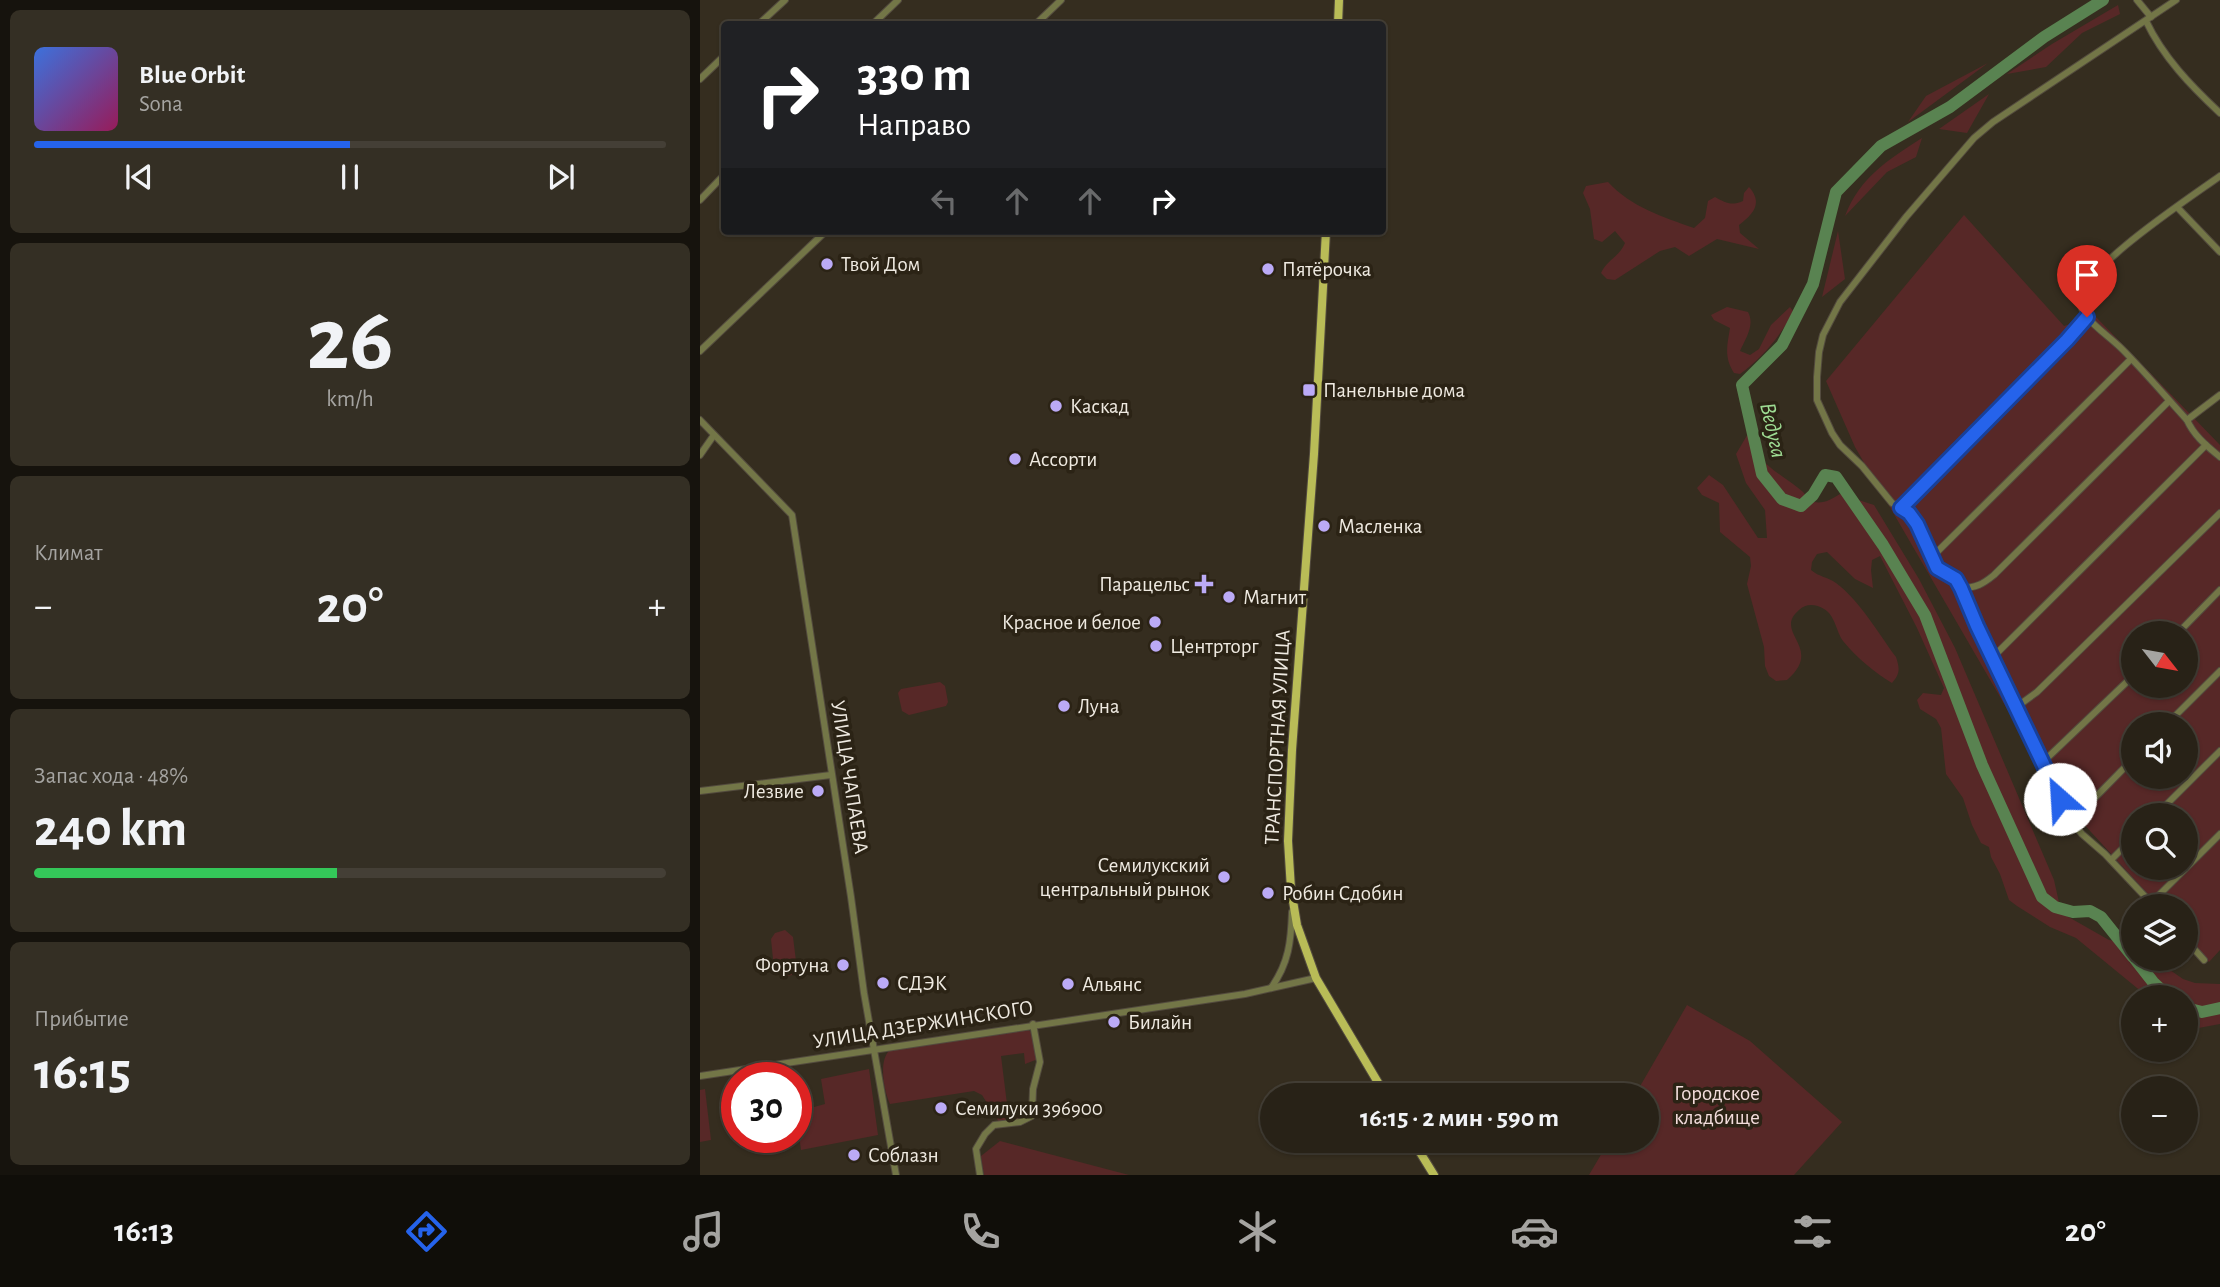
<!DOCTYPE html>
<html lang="ru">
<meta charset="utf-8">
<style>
:root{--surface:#282217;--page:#342f24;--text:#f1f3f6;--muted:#a5a4a1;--line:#443f36;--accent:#2563eb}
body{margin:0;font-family:"Alegreya Sans",sans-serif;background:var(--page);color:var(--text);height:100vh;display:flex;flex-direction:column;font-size:26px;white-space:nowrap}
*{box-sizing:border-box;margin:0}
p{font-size:23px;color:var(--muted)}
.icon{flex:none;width:38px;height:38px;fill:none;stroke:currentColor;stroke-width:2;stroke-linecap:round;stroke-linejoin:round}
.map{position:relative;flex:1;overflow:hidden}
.drawer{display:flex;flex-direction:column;gap:10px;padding:10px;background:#16130d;width:700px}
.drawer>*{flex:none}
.hud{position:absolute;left:21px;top:21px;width:665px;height:214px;border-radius:7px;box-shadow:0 2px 5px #0004,0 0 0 2px var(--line);background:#202124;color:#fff;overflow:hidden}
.needle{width:46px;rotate:121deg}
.fabs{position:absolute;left:1421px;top:621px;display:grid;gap:14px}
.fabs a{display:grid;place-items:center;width:77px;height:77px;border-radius:50%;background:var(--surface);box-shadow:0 2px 5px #0004,0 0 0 2px var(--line);font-size:35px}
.speed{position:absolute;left:21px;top:1062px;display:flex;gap:14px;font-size:35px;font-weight:700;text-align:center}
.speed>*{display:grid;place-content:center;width:91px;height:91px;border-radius:50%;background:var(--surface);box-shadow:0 2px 5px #0004,0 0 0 2px var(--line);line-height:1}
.speed .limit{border:10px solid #d22;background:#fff;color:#111}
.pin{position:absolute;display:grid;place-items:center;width:60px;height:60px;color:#fff;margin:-72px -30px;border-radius:50% 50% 50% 0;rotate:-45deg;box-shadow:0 0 7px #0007}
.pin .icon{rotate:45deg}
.me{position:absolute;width:77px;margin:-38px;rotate:334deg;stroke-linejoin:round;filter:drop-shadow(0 0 5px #0008)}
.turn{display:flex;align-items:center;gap:24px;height:147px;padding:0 21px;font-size:32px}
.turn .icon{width:91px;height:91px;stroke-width:2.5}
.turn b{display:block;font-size:49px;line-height:60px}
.lanes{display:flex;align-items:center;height:66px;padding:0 21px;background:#0003;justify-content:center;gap:35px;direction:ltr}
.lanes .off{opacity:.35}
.big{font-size:52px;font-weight:600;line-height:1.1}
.drawer .widget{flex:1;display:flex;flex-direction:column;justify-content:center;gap:10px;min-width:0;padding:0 24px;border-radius:10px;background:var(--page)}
.drawer .dial{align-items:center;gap:0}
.dial b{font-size:91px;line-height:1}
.song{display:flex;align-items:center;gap:21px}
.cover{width:84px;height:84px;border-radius:10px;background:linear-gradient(135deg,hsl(220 70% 55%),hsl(330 70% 35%))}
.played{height:7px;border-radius:4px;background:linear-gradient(90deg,var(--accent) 50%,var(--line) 50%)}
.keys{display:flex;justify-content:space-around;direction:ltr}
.heat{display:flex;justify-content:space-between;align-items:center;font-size:38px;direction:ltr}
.charge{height:10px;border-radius:5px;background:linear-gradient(90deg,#34c759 48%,var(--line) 0)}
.trip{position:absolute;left:560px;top:1083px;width:399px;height:70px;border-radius:35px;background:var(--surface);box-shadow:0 2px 5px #0004,0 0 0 2px var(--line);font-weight:600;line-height:70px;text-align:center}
.tab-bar{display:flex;height:112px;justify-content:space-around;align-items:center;background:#100e09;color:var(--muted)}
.tab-bar .icon{width:49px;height:49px}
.tab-bar .selected{color:var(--accent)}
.tab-bar b{font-size:32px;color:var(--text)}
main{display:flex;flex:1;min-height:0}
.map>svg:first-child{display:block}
</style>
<main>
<section class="drawer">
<div class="widget">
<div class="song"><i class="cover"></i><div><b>Blue Orbit</b><p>Sona</p></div></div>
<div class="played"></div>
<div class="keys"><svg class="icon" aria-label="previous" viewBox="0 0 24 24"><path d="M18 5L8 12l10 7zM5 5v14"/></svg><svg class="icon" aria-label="pause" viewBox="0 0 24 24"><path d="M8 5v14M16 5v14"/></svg><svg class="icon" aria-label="next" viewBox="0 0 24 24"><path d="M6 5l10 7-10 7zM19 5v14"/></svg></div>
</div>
<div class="widget dial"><b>26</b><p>km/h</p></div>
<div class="widget"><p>Климат</p>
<div class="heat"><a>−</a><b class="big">20°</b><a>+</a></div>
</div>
<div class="widget"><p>Запас хода · 48%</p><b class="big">240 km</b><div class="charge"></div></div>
<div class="widget"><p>Прибытие</p><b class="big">16:15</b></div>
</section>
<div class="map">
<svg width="1520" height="1175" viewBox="0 0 1520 1175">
<rect width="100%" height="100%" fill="#352d1f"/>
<!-- green -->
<g fill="#572827" fill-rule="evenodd">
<path d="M1418,5l2,9 -38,19 -36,34 -39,7 45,-30z"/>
<path d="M1288,63l-80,59 18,-26z"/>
<path d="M1289,94l-22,39 -28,-4z"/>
<path d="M1222,138l-6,19 -29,15 -42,44c15,-39 43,-56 77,-78z"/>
<path d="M908,182c23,25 55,35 86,46l11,-10 3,-17 7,-4c11,6 16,9 28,4l1,-8 5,-6c15,17 3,28 -10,38l1,8 19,16 -42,-10 -28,17 -14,-9 -15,4 -45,29 -8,-1 -6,-6c6,-13 19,-17 24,-30l-10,-12 -13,11 -8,-3 -4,-30 -7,-16 3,-7z"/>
<path d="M1264,215l100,111 31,-10 125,129v505l-11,12 -23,-26v-30h-27l-102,-111 -202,-348 -29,-66zM1433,634h53v52h-53zM1433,724h53v53h-53zM1433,816h53v52h-53z"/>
<path d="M1138,231l7,48 -23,18z"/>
<path d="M1027,307l21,5c7,13 -2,26 -8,39l10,4 9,-6 12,-24 19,-18 3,4c-11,24 -32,48 -53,63l-6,-1c-10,-16 -7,-27 -4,-45l-16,-8 -3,-5z"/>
<path d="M1049,432c3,30 33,42 53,59 4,4 7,9 12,11 10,2 18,-3 26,-8l34,11 45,74 36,69 99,232 6,27 5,8 44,25 24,3v16h21l29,20 12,4 25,1v40l-27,5 -7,-2v-29l-38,-1 -72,-59 -26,-11 -33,-21 -8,-6 -9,-26 -9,-17 -2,-10 -8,-4 -9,-18 -9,-27 -17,-24 -5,-46 -5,-9 -16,-10 -3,-9 6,-7 18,2 3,-7 -27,-60 -37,-72 -8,4 -1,10 2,18 -18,-9 -28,-27 -10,2 -5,8 -1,8c8,7 17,7 25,13 24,18 42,50 60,74 4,12 4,17 -4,26 -17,-10 -36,-26 -49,-42 -7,-10 -8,-26 -19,-32 -8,-5 -18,-6 -25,1 -27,23 26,37 -12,70l-11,1 -7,-5 -4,-10 -1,-19 -17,-63 4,-18 -1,-9 -30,-25 -1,-29 -17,-8 -5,-7 12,-13 14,10 35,53h9l-2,-28 -19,-27 -10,-29z"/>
<path d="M240,682l5,4 3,16 -2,4 -37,9 -7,-4 -4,-18 3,-4z"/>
<path d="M85,930l8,7 4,32 -5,6 -9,2 -7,-4 -2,-4 -3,-30 4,-6z"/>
<path d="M987,1005l63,36 92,81 -48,53h-205l20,-34h38v-45l-12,-1z"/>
<path d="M328,1030l5,3 5,26 -13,5 -1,-11 -23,3 7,56 15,-2 1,6 -3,5 -22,1 -17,-27 -8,-4 -84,13c-6,-13 -12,-44 0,-54z"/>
<path d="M169,1069l9,66 -77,15 -5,-38 29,-8 -4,-25z"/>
<path d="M5,1089l6,51 -11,2v-52z"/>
<path d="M300,1141l129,34h-145l-3,-19z"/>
</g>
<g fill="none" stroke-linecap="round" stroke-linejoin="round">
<!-- river -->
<g stroke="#598351" stroke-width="12">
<path d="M1403,0l-59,37 -94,70 -69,39 -45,46 -23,92 -31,61 -40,40 20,89 20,25 19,7 12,-11 12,-20 11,2 47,68 42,70 57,150 60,132 13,10 18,5 17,-1 11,6 32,40"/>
<path d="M1435,959l18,23 17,16"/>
<path d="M1486,1008l16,4 18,-4"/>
</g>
<defs>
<g id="minor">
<path d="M1437,0l14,17"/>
<path d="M1446,21c17,36 45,65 74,92"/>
<path d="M59,24l26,-24"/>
<path d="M173,24l25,-24"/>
<path d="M336,24l25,-24"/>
<path d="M0,79l24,-23"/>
<path d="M1520,176c-26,19 -144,96 -140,126 1,5 4,11 7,15 10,12 24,21 35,32 23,23 44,48 65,71 7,16 20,26 33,37"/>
<path d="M0,200l24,-25"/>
<path d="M1477,207l43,45"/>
<path d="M0,351l126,-120"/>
<path d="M0,420l92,95 59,382 13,96 32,182"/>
<path d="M1487,420l33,-25"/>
<path d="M0,455l14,-20"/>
<path d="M1201,508l166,-168 20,-23"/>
<path d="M1231,558l200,-199"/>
<path d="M1261,588c15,0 22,-4 33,-13l175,-174"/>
<path d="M1477,634l43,-44"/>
<path d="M1292,658l214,-213"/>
<path d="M1315,708l22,-16 183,-179"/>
<path d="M1467,724l53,-53"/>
<path d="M1342,763l91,-87"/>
<path d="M0,791l131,-16"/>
<path d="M1455,816l65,-65"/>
<path d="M1372,821l61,-62"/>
<path d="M1411,860l22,-22"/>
<path d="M1451,903l69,-69"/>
<path d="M1454,906l-49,-52 -23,-20 -14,-17 -91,-191 -9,-26 -11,-21 -20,-11 -5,-7 -15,-37 -8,-11 -17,-10 -30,-37 -22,-21 -8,-12 -15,-33v-23l2,-25 4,-17 17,-33 66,-85 68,-79 19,-16 183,-122"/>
<path d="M1486,940l18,20"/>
<path d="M571,988c18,-25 20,-47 21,-76"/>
<path d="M0,1076l545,-82 71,-16"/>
<path d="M280,1175l-4,-26 9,-15 9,-9 26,-3 12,-6 1,-27 7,-27 -7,-38"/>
</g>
<g id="major">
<path d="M638,24l1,-24"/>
<path d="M626,231l-12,223 -22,296 -4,91 3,48 6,36 19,53 70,118"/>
<path d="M713,1141l21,34"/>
</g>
</defs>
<!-- minor casing -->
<use href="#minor" stroke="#534b3e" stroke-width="8"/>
<!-- major casing -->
<use href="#major" stroke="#534b3e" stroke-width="10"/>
<!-- minor -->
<use href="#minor" stroke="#737647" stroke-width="6"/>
<!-- major -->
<use href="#major" stroke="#b9bc57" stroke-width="8"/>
</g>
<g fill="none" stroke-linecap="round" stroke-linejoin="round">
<defs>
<path id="route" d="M1360,799l-83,-173 -16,-38 -5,-9 -19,-11 -20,-44 -8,-11 -8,-5 166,-168 20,-23"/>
</defs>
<!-- route casing -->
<use href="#route" stroke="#184099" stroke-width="18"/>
<!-- route -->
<use href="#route" stroke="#2563eb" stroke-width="12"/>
</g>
<!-- markers -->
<g fill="#bbaaf6" stroke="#2b2315" stroke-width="2.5">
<circle cx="127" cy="264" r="7"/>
<circle cx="568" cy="269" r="7"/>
<rect x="602" y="383" width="14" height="14" rx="3.5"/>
<circle cx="356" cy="406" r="7"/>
<circle cx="315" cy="459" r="7"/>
<circle cx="624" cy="526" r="7"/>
<path d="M500.5 573.5h7v7h7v7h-7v7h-7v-7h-7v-7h7z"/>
<circle cx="529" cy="597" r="7"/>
<circle cx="455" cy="622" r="7"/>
<circle cx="456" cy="646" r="7"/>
<circle cx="364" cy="706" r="7"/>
<circle cx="118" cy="791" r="7"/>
<circle cx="524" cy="877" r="7"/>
<circle cx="568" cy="893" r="7"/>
<circle cx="143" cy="965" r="7"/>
<circle cx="183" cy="983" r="7"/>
<circle cx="368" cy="984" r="7"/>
<circle cx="414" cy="1022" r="7"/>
<circle cx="241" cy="1108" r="7"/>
<circle cx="154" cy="1155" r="7"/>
</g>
<g text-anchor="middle" stroke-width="7" stroke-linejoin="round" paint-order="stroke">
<!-- poi labels -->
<g font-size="21" fill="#efeae1" stroke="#2b2315" text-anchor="start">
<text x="141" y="271">Твой Дом</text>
<text x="582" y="276">Пятёрочка</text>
<text x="623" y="397">Панельные дома</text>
<text x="370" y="413">Каскад</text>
<text x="329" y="466">Ассорти</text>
<text x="638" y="533">Масленка</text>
<text x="490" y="591" text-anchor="end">Парацельс</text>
<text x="543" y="604">Магнит</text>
<text x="441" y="629" text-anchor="end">Красное и белое</text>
<text x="470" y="653">Центрторг</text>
<text x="378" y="713">Луна</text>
<text x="104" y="798" text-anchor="end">Лезвие</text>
<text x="510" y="872" text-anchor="end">Семилукский<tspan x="510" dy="24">центральный рынок</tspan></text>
<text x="582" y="900">Робин Сдобин</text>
<text x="129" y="972" text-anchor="end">Фортуна</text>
<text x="197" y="990">СДЭК</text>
<text x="382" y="991">Альянс</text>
<text x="428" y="1029">Билайн</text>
<text x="255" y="1115">Семилуки 396900</text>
<text x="168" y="1162">Соблазн</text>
</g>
<!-- street labels -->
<g font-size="21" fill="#efeae1" stroke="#2b2315">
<text transform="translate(577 737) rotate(-87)" y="7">ТРАНСПОРТНАЯ УЛИЦА</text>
<text transform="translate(150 777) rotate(81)" y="7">УЛИЦА ЧАПАЕВА</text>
<text transform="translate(223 1024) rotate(-9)" y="7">УЛИЦА ДЗЕРЖИНСКОГО</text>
</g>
<!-- park labels -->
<g font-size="21" fill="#f3dddc" stroke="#2b2315">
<text x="1017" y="1100">Городское<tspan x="1017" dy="24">кладбище</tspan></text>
</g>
<!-- water labels -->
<g font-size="23" font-style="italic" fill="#9edc93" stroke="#2b2315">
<text transform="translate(1074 430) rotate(77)" y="8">Ведуга</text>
</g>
</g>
</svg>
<div class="fabs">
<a><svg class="needle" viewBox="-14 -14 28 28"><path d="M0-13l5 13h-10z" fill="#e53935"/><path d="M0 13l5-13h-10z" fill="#a5a4a1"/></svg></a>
<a><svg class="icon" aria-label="sound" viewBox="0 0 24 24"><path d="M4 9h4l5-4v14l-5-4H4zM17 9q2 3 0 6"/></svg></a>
<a><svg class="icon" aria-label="search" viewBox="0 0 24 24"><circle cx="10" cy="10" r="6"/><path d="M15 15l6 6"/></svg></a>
<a><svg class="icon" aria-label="layers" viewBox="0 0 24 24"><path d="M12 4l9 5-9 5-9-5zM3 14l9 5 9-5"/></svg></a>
<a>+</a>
<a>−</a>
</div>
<div class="speed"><div class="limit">30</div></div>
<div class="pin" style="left:1387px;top:317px;background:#d93025"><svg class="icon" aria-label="arrive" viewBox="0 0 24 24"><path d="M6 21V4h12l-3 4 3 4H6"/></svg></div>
<svg class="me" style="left:1360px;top:799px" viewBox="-20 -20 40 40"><circle r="19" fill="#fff"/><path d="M0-13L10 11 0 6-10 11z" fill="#2563eb"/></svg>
<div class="trip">16:15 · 2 мин · 590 m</div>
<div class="hud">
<div class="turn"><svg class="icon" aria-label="right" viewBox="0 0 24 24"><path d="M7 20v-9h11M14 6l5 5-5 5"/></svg><div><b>330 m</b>Направо</div></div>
<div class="lanes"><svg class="icon off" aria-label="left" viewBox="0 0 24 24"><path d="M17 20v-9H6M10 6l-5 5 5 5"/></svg><svg class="icon off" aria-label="ahead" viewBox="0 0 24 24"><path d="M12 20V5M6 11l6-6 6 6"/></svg><svg class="icon off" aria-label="ahead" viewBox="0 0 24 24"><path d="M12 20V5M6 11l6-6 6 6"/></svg><svg class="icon" aria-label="right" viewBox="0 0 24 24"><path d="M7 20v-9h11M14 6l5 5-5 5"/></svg></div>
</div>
</div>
</main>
<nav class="tab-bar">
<b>16:13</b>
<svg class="icon selected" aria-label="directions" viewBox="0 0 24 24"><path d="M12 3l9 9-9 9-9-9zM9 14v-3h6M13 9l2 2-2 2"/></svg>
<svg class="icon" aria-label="music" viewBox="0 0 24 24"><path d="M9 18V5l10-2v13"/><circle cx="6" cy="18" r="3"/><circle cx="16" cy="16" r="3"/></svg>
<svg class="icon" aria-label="phone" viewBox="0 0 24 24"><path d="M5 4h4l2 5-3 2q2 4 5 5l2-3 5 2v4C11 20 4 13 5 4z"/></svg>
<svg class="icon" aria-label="climate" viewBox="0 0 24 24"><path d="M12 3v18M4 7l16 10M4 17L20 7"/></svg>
<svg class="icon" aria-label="car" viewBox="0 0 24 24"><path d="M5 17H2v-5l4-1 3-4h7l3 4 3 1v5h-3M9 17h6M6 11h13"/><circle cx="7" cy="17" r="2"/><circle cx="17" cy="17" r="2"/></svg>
<svg class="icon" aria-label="filters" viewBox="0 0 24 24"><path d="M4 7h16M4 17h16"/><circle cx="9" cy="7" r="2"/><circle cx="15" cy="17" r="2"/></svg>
<b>20°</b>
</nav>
